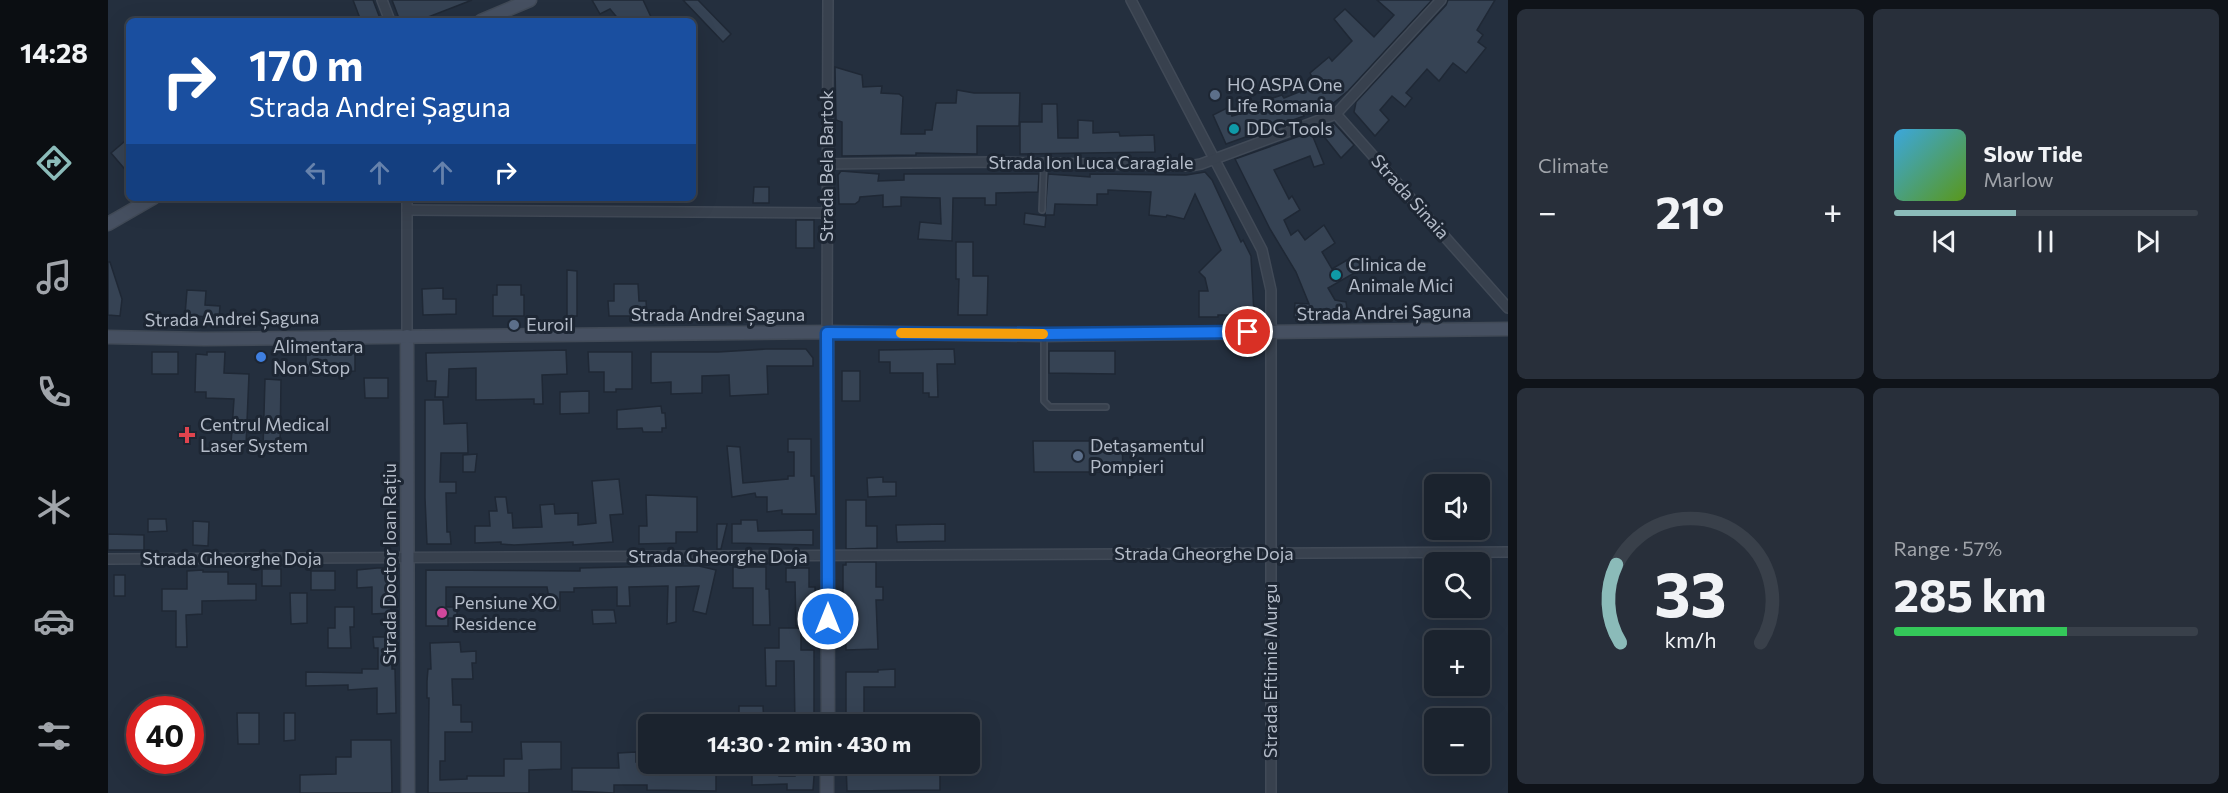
<!DOCTYPE html>
<meta charset="utf-8">
<style>
:root{--surface:#1b232e;--page:#282f3a;--text:#f1f3f6;--muted:#a0a4aa;--line:#39404a;--accent:#8bbbb9}
body{margin:0;font-family:Commissioner,sans-serif;background:var(--page);color:var(--text);height:100vh;display:flex;flex-direction:column;font-size:22px;white-space:nowrap}
*{box-sizing:border-box;margin:0}
p{font-size:20px;color:var(--muted)}
.icon{flex:none;width:33px;height:33px;fill:none;stroke:currentColor;stroke-width:2;stroke-linecap:round;stroke-linejoin:round}
.map{position:relative;flex:1;overflow:hidden}
.side{display:flex;flex-direction:column;gap:9px;padding:9px;background:#0f1319;width:720px}
.side>*{flex:none}
.top-card{position:absolute;left:18px;top:18px;width:570px;height:183px;border-radius:9px;box-shadow:0 6px 24px #0002,0 0 0 2px var(--line);background:#1a4fa0;color:#fff;overflow:hidden}
.tools{position:absolute;left:1316px;top:474px;display:grid;gap:12px}
.tools a{display:grid;place-items:center;width:66px;height:66px;border-radius:9px;background:var(--surface);box-shadow:0 6px 24px #0002,0 0 0 2px var(--line);font-size:30px}
.speed{position:absolute;left:18px;top:696px;display:flex;gap:12px;font-size:30px;font-weight:700;text-align:center}
.speed>*{display:grid;place-content:center;width:78px;height:78px;border-radius:50%;background:var(--surface);box-shadow:0 6px 24px #0002,0 0 0 2px var(--line);line-height:1}
.speed .limit{border:9px solid #d22;background:#fff;color:#111}
.pin{position:absolute;display:grid;place-items:center;width:51px;height:51px;color:#fff;margin:-26px;border:3px solid #fff;border-radius:50%;box-shadow:0 2px 6px #0007}
.me{position:absolute;width:66px;margin:-33px;rotate:0deg;stroke-linejoin:round;filter:drop-shadow(0 0 4px #0008)}
.turn{display:flex;align-items:center;gap:21px;height:126px;padding:0 24px;font-size:27px}
.turn .icon{width:78px;height:78px;stroke-width:2.5}
.turn b{display:block;font-size:42px;line-height:51px}
.lanes{display:flex;align-items:center;height:57px;padding:0 24px;background:#0003;justify-content:center;gap:30px;direction:ltr}
.lanes .off{opacity:.35}
.big{font-size:45px;font-weight:700;line-height:1.1}
.side .tile{flex:1;display:flex;flex-direction:column;justify-content:center;gap:9px;min-width:0;padding:0 21px;border-radius:9px;background:var(--page)}
.side .dial{align-items:center;gap:0}
.dial svg{height:156px;overflow:visible;fill:none;stroke:var(--line);stroke-width:7;stroke-linecap:round;text-anchor:middle}
.dial text{fill:var(--text);stroke:none}
.song{display:flex;align-items:center;gap:18px}
.cover{width:72px;height:72px;border-radius:9px;background:linear-gradient(135deg,hsl(200 70% 55%),hsl(90 70% 35%))}
.played{height:6px;border-radius:3px;background:linear-gradient(90deg,var(--accent) 40%,var(--line) 40%)}
.keys{display:flex;justify-content:space-around;direction:ltr}
.heat{display:flex;justify-content:space-between;align-items:center;font-size:33px;direction:ltr}
.charge{height:9px;border-radius:4px;background:linear-gradient(90deg,#34c759 57%,var(--line) 0)}
.side .tiles{flex:1;display:grid;gap:9px;grid-template-columns:repeat(2,1fr)}
.trip{position:absolute;left:530px;top:714px;width:342px;height:60px;border-radius:9px;background:var(--surface);box-shadow:0 6px 24px #0002,0 0 0 2px var(--line);font-weight:700;line-height:60px;text-align:center}
main{display:flex;flex:1;min-height:0}
.dock{display:flex;flex-direction:column;width:108px;justify-content:space-around;align-items:center;background:#0b0e12;color:var(--muted)}
.dock .icon{width:42px;height:42px}
.dock .selected{color:var(--accent)}
.dock b{font-size:27px;color:var(--text)}
.map>svg:first-child{display:block}
</style>
<main>
<nav class="dock">
<b>14:28</b>
<svg class="icon selected" aria-label="directions" viewBox="0 0 24 24"><path d="M12 3l9 9-9 9-9-9zM9 14v-3h6M13 9l2 2-2 2"/></svg>
<svg class="icon" aria-label="music" viewBox="0 0 24 24"><path d="M9 18V5l10-2v13"/><circle cx="6" cy="18" r="3"/><circle cx="16" cy="16" r="3"/></svg>
<svg class="icon" aria-label="phone" viewBox="0 0 24 24"><path d="M5 4h4l2 5-3 2q2 4 5 5l2-3 5 2v4C11 20 4 13 5 4z"/></svg>
<svg class="icon" aria-label="climate" viewBox="0 0 24 24"><path d="M12 3v18M4 7l16 10M4 17L20 7"/></svg>
<svg class="icon" aria-label="car" viewBox="0 0 24 24"><path d="M5 17H2v-5l4-1 3-4h7l3 4 3 1v5h-3M9 17h6M6 11h13"/><circle cx="7" cy="17" r="2"/><circle cx="17" cy="17" r="2"/></svg>
<svg class="icon" aria-label="filters" viewBox="0 0 24 24"><path d="M4 7h16M4 17h16"/><circle cx="9" cy="7" r="2"/><circle cx="15" cy="17" r="2"/></svg>
</nav>
<div class="map">
<svg width="1400" height="793" viewBox="0 0 1400 793">
<rect width="100%" height="100%" fill="#242f3e"/>
<!-- building -->
<g fill="#364354" stroke="#1f2835" stroke-width="1.5">
<path d="M245,0h20l8,21h-20z"/>
<path d="M284,0h80l-54,21h-18z"/>
<path d="M484,0h51l8,17 -8,4h-23l-10,-12 -10,5z"/>
<path d="M575,0h15l33,34 -8,8z"/>
<path d="M1269,0h55l-84,91 -17,14 -25,9 -6,-7 4,9 -78,28 -13,-29 16,-8 3,9 21,-6 -2,-5 31,-10 2,3 32,-13 -6,-12 19,-16 3,4 20,-20 -18,-22 11,-10 29,28 20,-22z"/>
<path d="M1340,0h47l-18,30 6,5 -5,7 8,6 -20,25 -13,-10 -14,18 -12,-12 -21,24 6,5 -7,9 -13,-11 -12,14 9,10 -14,16 -21,-24 2,-10 90,-97z"/>
<path d="M727,67l27,8 1,12 19,-1 -1,7 18,1 4,3 -2,37h24v-4h7l4,-27h20l1,-13 17,3h46l-1,33h-42v28l-61,-1v2l-74,1v-34l-6,-2z"/>
<path d="M934,104h15l1,34h20v-18l15,1v12l26,-1 1,4 34,-1 1,17 -135,2v-32h22z"/>
<path d="M1226,123l20,22 -13,13 -23,-29z"/>
<path d="M1203,132l13,32 -10,3 -4,-11 -36,14 15,29 3,-3 8,14 -16,10 7,15 7,-5 7,10 19,-15 11,18 -13,9 10,17 15,-9 3,3 7,-4 6,9 -35,20 7,12 11,2 2,15h-54l1,-14 14,1 -13,-32 -26,-43 -35,-70z"/>
<path d="M16,142l5,5v27l-18,-21z"/>
<path d="M733,171l38,3 -1,7 26,-1v-6h135l-1,18 -42,1v12h-11v-7h-32l-1,43 -34,-2 2,-17 21,2 -1,-26 -39,-1v9l-18,1v-12l-23,2 -1,4 -4,3h-16l-1,-29z"/>
<path d="M1097,172l7,8 29,62 2,-2 8,16 3,59h-36v2h-19v-26h9l-3,-13 -6,-6 22,-22 -26,-56 -11,25 -17,-4 -1,2 -17,-2 2,-23 -43,-2v4h-11v11l-42,-1 -1,11h-9l3,-41 42,3v-3l96,1z"/>
<path d="M646,187h15v16h-16z"/>
<path d="M917,213l21,3 -1,11 -21,-3z"/>
<rect x="688" y="220" width="18" height="28"/>
<path d="M848,242h17v34h15l-1,39h-29l1,-36h-3z"/>
<path d="M0,262h2l12,37 -2,17 -12,-1z"/>
<path d="M459,270l10,1v45h-10z"/>
<path d="M506,284h24l1,17h7l1,15h-38l-1,-15h6z"/>
<path d="M389,285h24v10h3v21h-31v-21h4z"/>
<path d="M335,288v11h13v15l-33,1 -1,-26z"/>
<path d="M79,290l19,1 -1,14 15,1 -1,12 -34,-3z"/>
<path d="M247,349v22l-49,1v-22z"/>
<path d="M658,349h40l7,9v8h-46l1,28 -38,2 -1,-21 -27,1v17l-31,1v-12l-20,1v-31h67z"/>
<path d="M846,349l1,15h-18l1,33h-9v-4h-6v-20h-33v-11h-11v-12z"/>
<path d="M458,350l1,24 -25,1 1,29h-9v-5l-58,1v-32l-27,1 -1,28h-13l1,-16h-9l-1,-28z"/>
<path d="M941,351h66v23l-66,-1z"/>
<rect x="44" y="352" width="26" height="22"/>
<path d="M99,352h18l-1,21 25,1 -3,71 -15,-1 3,-45 -28,-1v-6h-11l1,-38 11,1z"/>
<path d="M480,352h44v37h-16v3h-12v-20h-15z"/>
<rect x="734" y="371" width="18" height="30"/>
<path d="M256,378h24v20h-23z"/>
<path d="M157,379l16,1 -1,68h-17z"/>
<path d="M481,391v22l-29,1v-22z"/>
<path d="M317,400h18l1,24 23,-1 1,30h-27l-1,29h16v11h-10l1,39h3l1,12h-24l-2,-46z"/>
<path d="M553,406l1,7h3l1,15h-4v4h-19l-1,-4 -25,1v-19z"/>
<path d="M680,439h23v37h3l2,38h-34v-4l-15,2v-15h-11l-1,-4 -23,4 -5,-51 13,1 3,36 45,-4v-3h6v-24h-6z"/>
<path d="M925,441h89l1,31h-89z"/>
<path d="M369,454l-2,18h-12v-17z"/>
<path d="M775,477v5h13v14l-28,1 -1,-19z"/>
<path d="M511,479l4,35 -13,1 3,27 -40,3v-3l-59,3 -13,-1v-2l-26,1v-17h15l-1,-15h8l-2,-14h11l2,16h4l1,15 29,-1 -2,-22 14,-1 1,10 23,-1v12l18,-2 -4,-42z"/>
<path d="M538,495l51,2v35h-21v11l-37,1v-18h8z"/>
<path d="M738,500h20v26h11v22l-31,1z"/>
<path d="M40,519h18l1,12 -19,1z"/>
<path d="M633,520h16l1,11 55,-1v15l-81,-2v-19h9z"/>
<path d="M85,521l16,1 -1,24 -15,-1z"/>
<path d="M609,524h10l-6,25h-4z"/>
<path d="M837,524v17l-48,1 -1,-17z"/>
<path d="M0,534l36,1v15h-36z"/>
<path d="M738,562h30v25h7v13h-7l2,49 -32,1 -1,-28h-2v-57h3z"/>
<path d="M561,566h30l17,4 -10,44 -13,-3 6,-25 -23,1v35l-9,2 1,-38 -39,1 1,19h-13v-19l-43,1v4h-14v19l-9,-1 -4,-23h-101v20h11v11h-9v8h-22v-56l154,1v-3z"/>
<path d="M625,567h33v22h3l1,36h-17v-37h-20z"/>
<path d="M269,568h19v24h-5v21l-19,1v-27l-15,1v-18z"/>
<path d="M678,568h23v19h6l1,38 -20,1 -1,-44h-9z"/>
<rect x="154" y="569" width="19" height="17"/>
<path d="M95,570v2h25v12h28v16l-54,1v13l-16,1 1,32h-11v-36h-14v-22h25v-18z"/>
<rect x="203" y="571" width="24" height="19"/>
<rect x="6" y="575" width="11" height="21"/>
<path d="M182,593h17v30l-16,1z"/>
<path d="M227,607h19v20h-4l1,21h-23v-20h7z"/>
<path d="M484,610h22l2,13 -23,1z"/>
<path d="M671,628h22v22h13v74h-19l-1,-63h-18v25h-10l-1,-38h14z"/>
<path d="M265,637h19v32h3l1,44 -19,1v-26l-29,2v-5l-42,1v-14l56,1v-4h16v-21h-4z"/>
<path d="M352,642l1,10 15,-1v12h-4l1,16h-21l1,26h8v17h11v10h-27v29h-5v19l27,-1v-3h37v-17h18l-1,-17h40v27l-32,1v23h-101l1,-95h-2v-17l1,-12h3l-1,-26z"/>
<path d="M787,669v18h-31v37h-18v-52h32v-2z"/>
<path d="M631,706h24l1,18h-25z"/>
<path d="M129,713h22v31h-21z"/>
<path d="M176,713h11v27l-11,1z"/>
<path d="M243,740h40l1,53h-92v-18l36,-1v-17h15z"/>
<path d="M528,752v10l28,2v4l52,-1v24l-69,-1v-5h-33v8l-42,-2v-23h47l-1,-15z"/>
<path d="M644,764h26l1,12h16v-12h20l-2,26h-26v-6l-35,1z"/>
<path d="M738,764h24v8l43,-1v-7h27v26l-93,1z"/>
</g>
<g fill="none" stroke-linecap="round" stroke-linejoin="round">
<defs>
<g id="lane">
<path d="M934,210l2,-48"/>
<path d="M936,337v64l6,6h56"/>
</g>
<g id="street">
<path d="M274,0l8,21"/>
<path d="M1023,0l131,250 9,40v503"/>
<path d="M1228,114l172,194"/>
<path d="M718,164l166,-2 198,4 11,-2 135,-50 105,-114"/>
<path d="M299,210l420,3"/>
<path d="M719,332l1,-332"/>
<path d="M299,336v-138"/>
<path d="M0,559l1400,-7"/>
</g>
<g id="secondary">
<path d="M373,21l49,-21"/>
<path d="M0,224l45,-26"/>
<path d="M719,332l1,392"/>
<path d="M299,336l1,457"/>
<path d="M0,337l96,2 623,-7 217,3 464,-6"/>
<path d="M719,793v-29"/>
</g>
</defs>
<!-- lane casing -->
<use href="#lane" stroke="#414a57" stroke-width="8"/>
<!-- street casing -->
<use href="#street" stroke="#414a57" stroke-width="12"/>
<!-- secondary casing -->
<use href="#secondary" stroke="#414a57" stroke-width="15"/>
<!-- lane -->
<use href="#lane" stroke="#38414e" stroke-width="4.5"/>
<!-- street -->
<use href="#street" stroke="#38414e" stroke-width="9"/>
<!-- secondary -->
<use href="#secondary" stroke="#465061" stroke-width="12"/>
</g>
<g fill="none" stroke-linecap="round" stroke-linejoin="round">
<defs>
<path id="route" d="M720,619l-1,-286 217,1 204,-2"/>
</defs>
<!-- route casing -->
<use href="#route" stroke="#114b97" stroke-width="15"/>
<!-- route -->
<use href="#route" stroke="#1a73e8" stroke-width="10"/>
<!-- slow -->
<path stroke="#f59e0b" stroke-width="10" d="M793,333l142,1"/>
</g>
<!-- markers -->
<g fill="#5c6f8a" stroke="#1d2633" stroke-width="2">
<circle cx="1107" cy="95" r="6"/>
<circle cx="406" cy="325" r="6"/>
<circle cx="970" cy="456" r="6"/>
</g>
<g fill="#0f9aa8" stroke="#1d2633" stroke-width="2">
<circle cx="1126" cy="129" r="6"/>
<circle cx="1228" cy="275" r="6"/>
</g>
<circle fill="#3f7fe0" stroke="#1d2633" stroke-width="2" cx="153" cy="357" r="6"/>
<path fill="#e0444e" stroke="#1d2633" stroke-width="2" d="M76 426h6v6h6v6h-6v6h-6v-6h-6v-6h6z"/>
<circle fill="#d1479c" stroke="#1d2633" stroke-width="2" cx="334" cy="613" r="6"/>
<g text-anchor="middle" stroke-width="6" stroke-linejoin="round" paint-order="stroke">
<!-- poi labels -->
<g font-size="18" fill="#b4bcc9" stroke="#1d2633" text-anchor="start">
<text x="1119" y="91">HQ ASPA One<tspan x="1119" dy="21">Life Romania</tspan></text>
<text x="1138" y="135">DDC Tools</text>
<text x="1240" y="271">Clinica de<tspan x="1240" dy="21">Animale Mici</tspan></text>
<text x="418" y="331">Euroil</text>
<text x="165" y="353">Alimentara<tspan x="165" dy="21">Non Stop</tspan></text>
<text x="92" y="431">Centrul Medical<tspan x="92" dy="21">Laser System</tspan></text>
<text x="982" y="452">Detașamentul<tspan x="982" dy="21">Pompieri</tspan></text>
<text x="346" y="609">Pensiune XO<tspan x="346" dy="21">Residence</tspan></text>
</g>
<!-- street labels -->
<g font-size="18" fill="#b4bcc9" stroke="#1d2633">
<text x="983" y="169">Strada Ion Luca Caragiale</text>
<text transform="translate(719 166) rotate(-90)" y="6">Strada Bela Bartok</text>
<text transform="translate(1302 197) rotate(48)" y="6">Strada Sinaia</text>
<text transform="translate(1276 313) rotate(-1)" y="6">Strada Andrei Șaguna</text>
<text x="610" y="321">Strada Andrei Șaguna</text>
<text transform="translate(124 319) rotate(-1)" y="6">Strada Andrei Șaguna</text>
<text x="1096" y="560">Strada Gheorghe Doja</text>
<text x="610" y="563">Strada Gheorghe Doja</text>
<text x="124" y="565">Strada Gheorghe Doja</text>
<text transform="translate(282 564) rotate(-90)" y="6">Strada Doctor Ioan Rațiu</text>
<text transform="translate(1163 671) rotate(-90)" y="6">Strada Eftimie Murgu</text>
</g>
</g>
</svg>
<div class="tools">
<a><svg class="icon" aria-label="sound" viewBox="0 0 24 24"><path d="M4 9h4l5-4v14l-5-4H4zM17 9q2 3 0 6"/></svg></a>
<a><svg class="icon" aria-label="search" viewBox="0 0 24 24"><circle cx="10" cy="10" r="6"/><path d="M15 15l6 6"/></svg></a>
<a>+</a>
<a>−</a>
</div>
<div class="speed"><div class="limit">40</div></div>
<div class="pin" style="left:1140px;top:332px;background:#d93025"><svg class="icon" aria-label="arrive" viewBox="0 0 24 24"><path d="M6 21V4h12l-3 4 3 4H6"/></svg></div>
<svg class="me" style="left:720px;top:619px" viewBox="-20 -20 40 40"><circle r="17" fill="#1a73e8" stroke="#fff" stroke-width="3"/><path d="M0-11L8 9 0 5-8 9z" fill="#fff"/></svg>
<div class="trip">14:30 · 2 min · 430 m</div>
<div class="top-card">
<div class="turn"><svg class="icon" aria-label="right" viewBox="0 0 24 24"><path d="M7 20v-9h11M14 6l5 5-5 5"/></svg><div><b>170 m</b>Strada Andrei Șaguna</div></div>
<div class="lanes"><svg class="icon off" aria-label="left" viewBox="0 0 24 24"><path d="M17 20v-9H6M10 6l-5 5 5 5"/></svg><svg class="icon off" aria-label="ahead" viewBox="0 0 24 24"><path d="M12 20V5M6 11l6-6 6 6"/></svg><svg class="icon off" aria-label="ahead" viewBox="0 0 24 24"><path d="M12 20V5M6 11l6-6 6 6"/></svg><svg class="icon" aria-label="right" viewBox="0 0 24 24"><path d="M7 20v-9h11M14 6l5 5-5 5"/></svg></div>
</div>
</div>
<section class="side">
<div class="tiles">
<div class="tile"><p>Climate</p>
<div class="heat"><a>−</a><b class="big">21°</b><a>+</a></div>
</div>
<div class="tile">
<div class="song"><i class="cover"></i><div><b>Slow Tide</b><p>Marlow</p></div></div>
<div class="played"></div>
<div class="keys"><svg class="icon" aria-label="previous" viewBox="0 0 24 24"><path d="M18 5L8 12l10 7zM5 5v14"/></svg><svg class="icon" aria-label="pause" viewBox="0 0 24 24"><path d="M8 5v14M16 5v14"/></svg><svg class="icon" aria-label="next" viewBox="0 0 24 24"><path d="M6 5l10 7-10 7zM19 5v14"/></svg></div>
</div>
<div class="tile dial"><svg viewBox="0 0 100 80">
<path d="M14 69A42 42 0 1 1 86 69"/>
<path d="M14 69A42 42 0 0 1 12 29" stroke="#8bbbb9"/>
<text x="50" y="56" font-size="32" font-weight="700">33</text>
<text x="50" y="72" font-size="11">km/h</text>
</svg></div>
<div class="tile"><p>Range · 57%</p><b class="big">285 km</b><div class="charge"></div></div>
</div>
</section>
</main>
